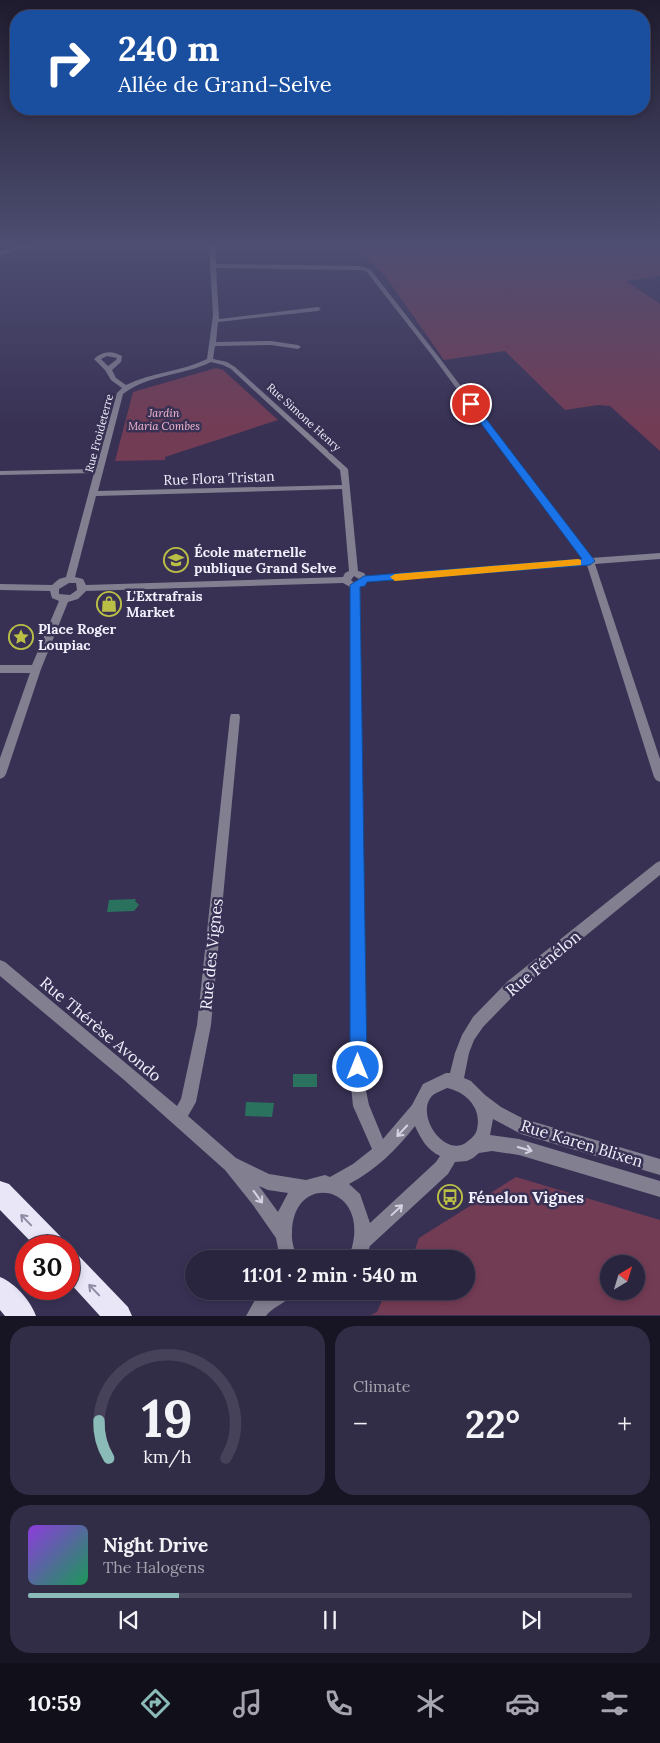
<!DOCTYPE html>
<meta charset="utf-8">
<style>
:root{--surface:#2a253f;--page:#322d46;--text:#f1f3f6;--muted:#a5a5b0;--line:#464259;--accent:#8bbbb9}
body{margin:0;font-family:Lora,serif;background:var(--page);color:var(--text);height:100vh;display:flex;flex-direction:column;font-size:19px;white-space:nowrap}
*{box-sizing:border-box;margin:0}
p{font-size:16px;color:var(--muted)}
.icon{flex:none;width:28px;height:28px;fill:none;stroke:currentColor;stroke-width:2;stroke-linecap:round;stroke-linejoin:round}
.map{position:relative;height:1316px;overflow:hidden}
.side{display:flex;flex-direction:column;gap:10px;padding:10px;background:#171423;flex:1}
.side>*{flex:none}
.top-card{position:absolute;left:10px;top:10px;width:640px;height:105px;border-radius:20px;box-shadow:0 2px 8px #0003,0 0 0 1px var(--line);background:#1a4fa0;color:#fff;overflow:hidden}
.needle{width:32px;rotate:38deg}
.tools{position:absolute;left:600px;top:1255px;display:grid;gap:10px}
.tools a{display:grid;place-items:center;width:45px;height:45px;border-radius:50%;background:var(--surface);box-shadow:0 2px 8px #0003,0 0 0 1px var(--line);font-size:25px}
.speed{position:absolute;left:15px;top:1235px;display:flex;gap:10px;font-size:25px;font-weight:700;text-align:center}
.speed>*{display:grid;place-content:center;width:65px;height:65px;border-radius:50%;background:var(--surface);box-shadow:0 2px 8px #0003,0 0 0 1px var(--line);line-height:1}
.speed .limit{border:8px solid #d22;background:#fff;color:#111}
.pin{position:absolute;display:grid;place-items:center;width:42px;height:42px;color:#fff;margin:-21px;border:2px solid #fff;border-radius:50%;box-shadow:0 1px 5px #0007}
.me{position:absolute;width:55px;margin:-28px;rotate:0deg;stroke-linejoin:round;filter:drop-shadow(0 0 4px #0008)}
.turn{display:flex;align-items:center;gap:18px;height:105px;padding:0 25px;font-size:22px}
.turn .icon{width:65px;height:65px;stroke-width:2.5}
.turn b{display:block;font-size:35px;line-height:42px}
.big{font-size:38px;font-weight:700;line-height:1.1}
.side .card{flex:1;display:flex;flex-direction:column;justify-content:center;gap:8px;min-width:0;padding:0 18px;border-radius:20px;background:var(--page)}
.side .dial{align-items:center;gap:0}
.dial svg{height:130px;overflow:visible;fill:none;stroke:var(--line);stroke-width:7;stroke-linecap:round;text-anchor:middle}
.dial text{fill:var(--text);stroke:none}
.song{display:flex;align-items:center;gap:15px}
.cover{width:60px;height:60px;border-radius:8px;background:linear-gradient(135deg,hsl(270 70% 55%),hsl(150 70% 35%))}
.played{height:5px;border-radius:2px;background:linear-gradient(90deg,var(--accent) 25%,var(--line) 25%)}
.keys{display:flex;justify-content:space-around;direction:ltr}
.heat{display:flex;justify-content:space-between;align-items:center;font-size:28px;direction:ltr}
.side .tiles{flex:1;display:grid;gap:10px;grid-template-columns:1fr 1fr}
.card:last-child{grid-column:span 2}
.trip{position:absolute;left:185px;top:1250px;width:290px;height:50px;border-radius:25px;background:var(--surface);box-shadow:0 2px 8px #0003,0 0 0 1px var(--line);font-weight:700;line-height:50px;text-align:center}
.tabs{display:flex;height:80px;justify-content:space-around;align-items:center;background:#110f19;color:var(--muted)}
.tabs .icon{width:35px;height:35px}
.tabs .current{color:var(--accent)}
.tabs b{font-size:22px;color:var(--text)}
.map>svg:first-child{display:block}
</style>
<div class="map">
<svg width="660" height="1316" viewBox="0 0 660 1316">
<rect width="100%" height="100%" fill="#383154"/>
<!-- green -->
<g fill="#733c55" fill-rule="evenodd">
<path d="M354,246h286l20,6v24l-34,5 34,23v147l-50,-45 -12,-1 -33,5 -60,-59 -61,9 -58,-83z"/>
<path d="M216,368l7,2 55,50 -113,37v3l-50,1 18,-69z"/>
<path d="M516,1177l144,43v95h-289l6,-3 9,-21h80v-32h-74l2,-5 18,4 7,-20zM609,1264h27v27h-27z"/>
</g>
<!-- water -->
<g fill="#2a725e">
<path d="M136,899l-1,2 4,4 -5,6 -27,1 2,-12z"/>
<rect x="293" y="1074" width="24" height="13"/>
<path d="M246,1102l28,1 -2,14 -27,-1z"/>
</g>
<g fill="none" stroke-linecap="round" stroke-linejoin="round">
<!-- minor -->
<g fill="#827f91" fill-rule="evenodd">
<path d="M209,246h6l1,18 143,2 11,3 68,87 153,202 69,-5v6l-65,5 65,195v23l-4,-2 -2,-3 -67,-212 -220,17 -3,3 -4,2 5,499 4,19 14,34 29,-34 11,-21 23,-11h4l5,-20 7,-18 11,-18 35,-36 148,-118 4,-2v14l-142,116 -35,36 -9,13 -5,13 -5,25 7,3 14,14 16,12 23,12 136,40v16l-139,-41 -28,-15 -3,16 29,4 141,42v16l-141,-42 -27,-4 -13,2 -6,5 -6,3 -12,1 -7,12 -78,72 -5,13h-17c30,-74 -56,-91 -56,-26 -1,8 3,18 5,26h-17l-4,-21 -23,-33 -28,-35 -102,-91 -123,-103v-16l5,2 172,144 4,-7 16,-74 33,-308 1,-3h8l1,3 -29,308 -15,77 -8,14 48,42 33,16 37,6 19,-5 5,2 23,-13 19,-15 -19,-43 -2,-20 -1,-499 -7,-4 -257,8 -8,8 -10,3 -27,67 -35,105 -2,3 -4,2v-21l30,-85h-30v-8h32l27,-64 -7,-3 -2,-7 -50,-1v-6l52,1 7,-6 7,-2 28,-104 -94,2v-4l96,-2 21,-76 5,-5 -11,-8 -6,-10 -11,-11c8,-8 18,-9 28,-3l-1,6 -9,8 4,8 10,7c26,-13 55,-13 81,-26l6,-44zM216,268l143,2 7,1 68,87 148,201 -216,17 -2,-3 -6,-2 -10,-102 -113,-102 -8,-5 -14,-3 2,-13 56,-1 27,4 3,-2 -3,-2 -27,-4 -55,1 2,-20 100,-11 3,-2 -3,-2 -99,12zM107,356l10,2 -1,2 -8,6 -7,-7zM211,362l12,3 8,4 109,101 2,15 -244,6 25,-97c26,-20 60,-18 88,-32zM342,489l7,82 -4,2 -2,4 -257,8 -3,-6 -8,-2 21,-81zM354,576l5,3 -1,2 -5,1 -2,-2zM69,583h7l1,7 -7,5 -11,-1v-5zM447,1088c19,4 35,20 30,41 -1,5 -4,8 -9,12 -22,20 -55,-27 -35,-46 4,-3 10,-5 14,-7zM415,1126c6,13 12,24 25,30l-4,6 -66,61 -10,-29 -11,-10c27,-14 48,-35 66,-58zM259,1186l9,4 20,3 -10,19z"/>
<path d="M260,1291h34c-5,12 -20,14 -28,25h-20z"/>
</g>
<!-- tertiary -->
<path fill="#827f91" fill-rule="evenodd" d="M23,246h9l-32,9v-4z"/>
<!-- motorway -->
<g fill="#e9e6f8" fill-rule="evenodd">
<path d="M0,1181l9,3 52,53 4,9h-30l-35,-36z"/>
<path d="M69,1251l9,4 50,52 4,9h-32l-31,-34z"/>
<path d="M0,1277c15,6 30,23 36,39h-31l-5,-6z"/>
</g>
</g>
<!-- one-way arrows -->
<defs><path id="oneway-shaft" d="M-6 0H5M1.5-3L5.5 0L1.5 3" fill="none" stroke-width="1.6" stroke-linecap="round" stroke-linejoin="round" transform="scale(1.25)"/></defs>
<g stroke="#d4d3e1">
<use href="#oneway-shaft" transform="translate(402 1131) rotate(133)"/>
<use href="#oneway-shaft" transform="translate(525 1149) rotate(16)"/>
<use href="#oneway-shaft" transform="translate(258 1197) rotate(54)"/>
<use href="#oneway-shaft" transform="translate(397 1210) rotate(-43)"/>
</g>
<g stroke="#908ca6">
<use href="#oneway-shaft" transform="translate(26 1220) rotate(-134)"/>
<use href="#oneway-shaft" transform="translate(94 1290) rotate(-134)"/>
</g>
<!-- sky -->
<linearGradient id="sky" x2="0" y2="1"><stop stop-color="#1f1b2e"/><stop offset="0.57" stop-color="#4d4e72"/><stop offset="1" stop-color="#4d4e72" stop-opacity="0"/></linearGradient>
<rect width="660" height="430" fill="url(#sky)"/>
<!-- route -->
<path fill="#1a73e8" stroke="#114b97" d="M468,403h6l121,158 -5,4 -223,17 -2,4 -5,1 7,480 -3,6 -6,3 -6,-3 -2,-6v-482l14,-9 218,-17 -114,-153z"/>
<!-- slow -->
<path fill="#f59e0b" d="M578,559l3,1v5l-186,16 -5,-4 5,-3z"/>
<!-- icons -->
<defs>
<symbol id="school-ring" viewBox="-11 -11 22 22"><circle r="9.5" fill="#383154" stroke="#bac045" stroke-width="1.5"/><path d="M0-5L7-2L0 1L-7-2ZM-4 1L0 2.5L4 1V4Q0 6-4 4Z" fill="#bac045"/></symbol>
<symbol id="shop-ring" viewBox="-11 -11 22 22"><circle r="9.5" fill="#383154" stroke="#bac045" stroke-width="1.5"/><path d="M-5-2.5h2.3a2.7 3.5 0 0 1 5.4 0H5L5.5 6h-11ZM-1.5-2.5h3a1.5 2.3 0 0 0-3 0Z" fill="#bac045"/></symbol>
<symbol id="sight-ring" viewBox="-11 -11 22 22"><circle r="9.5" fill="#383154" stroke="#bac045" stroke-width="1.5"/><path d="M0-6L1.8-2.2L6-1.7L2.9 1.2L3.7 5.4L0 3.3L-3.7 5.4L-2.9 1.2L-6-1.7L-1.8-2.2Z" fill="#bac045"/></symbol>
<symbol id="bus-ring" viewBox="-11 -11 22 22"><circle r="9.5" fill="#383154" stroke="#bac045" stroke-width="1.5"/><path d="M-5-6H5V4H4V6H2V4H-2V6H-4V4H-5ZM-3.5-4V0h7V-4ZM-3.5 1.2v1.5H-2V1.2ZM2 1.2v1.5H3.5V1.2Z" fill="#bac045"/></symbol>
</defs>
<g fill-rule="evenodd">
<use href="#school-ring" x="162" y="546" width="28" height="28"/>
<use href="#shop-ring" x="95" y="590" width="28" height="28"/>
<use href="#sight-ring" x="7" y="623" width="28" height="28"/>
<use href="#bus-ring" x="436" y="1183" width="28" height="28"/>
</g>
<g text-anchor="middle" stroke-width="5" stroke-linejoin="round" paint-order="stroke">
<!-- far-park labels -->
<g font-size="11" font-style="italic" fill="#f7bad3" stroke="#383154">
<text x="164" y="417">Jardin<tspan x="164" dy="13">Maria Combes</tspan></text>
</g>
<!-- far-street labels -->
<g font-size="11" fill="#f0effc" stroke="#383154">
<text transform="translate(304 417) rotate(42)" y="4">Rue Simone Henry</text>
<text transform="translate(99 433) rotate(-75)" y="4">Rue Froideterre</text>
</g>
<!-- street labels -->
<g font-size="14" fill="#f0effc" stroke="#383154">
<text transform="translate(219 478) rotate(-2)" y="5">Rue Flora Tristan</text>
</g>
<!-- poi labels -->
<g font-size="14" font-weight="bold" fill="#f0effc" stroke="#383154" text-anchor="start">
<text x="194" y="557">École maternelle<tspan x="194" dy="16">publique Grand Selve</tspan></text>
<text x="126" y="601">L'Extrafrais<tspan x="126" dy="16">Market</tspan></text>
<text x="38" y="634">Place Roger<tspan x="38" dy="16">Loupiac</tspan></text>
</g>
<!-- near-street labels -->
<g font-size="16" fill="#f0effc" stroke="#383154">
<text transform="translate(211 954) rotate(-84)" y="6">Rue des Vignes</text>
<text transform="translate(543 963) rotate(-40)" y="6">Rue Fénélon</text>
<text transform="translate(101 1029) rotate(40)" y="6">Rue Thérèse Avondo</text>
<text transform="translate(582 1143) rotate(17)" y="6">Rue Karen Blixen</text>
</g>
<!-- near-poi labels -->
<g font-size="16" font-weight="bold" fill="#f0effc" stroke="#383154" text-anchor="start">
<text x="468" y="1203">Fénelon Vignes</text>
</g>
</g>
</svg>
<div class="tools">
<a><svg class="needle" viewBox="-14 -14 28 28"><path d="M0-13l5 13h-10z" fill="#e53935"/><path d="M0 13l5-13h-10z" fill="#a5a5b0"/></svg></a>
</div>
<div class="speed"><div class="limit">30</div></div>
<div class="pin" style="left:471px;top:404px;background:#d93025"><svg class="icon" aria-label="arrive" viewBox="0 0 24 24"><path d="M6 21V4h12l-3 4 3 4H6"/></svg></div>
<svg class="me" style="left:358px;top:1067px" viewBox="-20 -20 40 40"><circle r="17" fill="#1a73e8" stroke="#fff" stroke-width="3"/><path d="M0-11L8 9 0 5-8 9z" fill="#fff"/></svg>
<div class="trip">11:01 · 2 min · 540 m</div>
<div class="top-card">
<div class="turn"><svg class="icon" aria-label="right" viewBox="0 0 24 24"><path d="M7 20v-9h11M14 6l5 5-5 5"/></svg><div><b>240 m</b>Allée de Grand-Selve</div></div>
</div>
</div>
<section class="side">
<div class="tiles">
<div class="card dial"><svg viewBox="0 0 100 80">
<path d="M14 69A42 42 0 1 1 86 69"/>
<path d="M14 69A42 42 0 0 1 8 46" stroke="#8bbbb9"/>
<text x="50" y="56" font-size="32" font-weight="700">19</text>
<text x="50" y="72" font-size="11">km/h</text>
</svg></div>
<div class="card"><p>Climate</p>
<div class="heat"><a>−</a><b class="big">22°</b><a>+</a></div>
</div>
<div class="card">
<div class="song"><i class="cover"></i><div><b>Night Drive</b><p>The Halogens</p></div></div>
<div class="played"></div>
<div class="keys"><svg class="icon" aria-label="previous" viewBox="0 0 24 24"><path d="M18 5L8 12l10 7zM5 5v14"/></svg><svg class="icon" aria-label="pause" viewBox="0 0 24 24"><path d="M8 5v14M16 5v14"/></svg><svg class="icon" aria-label="next" viewBox="0 0 24 24"><path d="M6 5l10 7-10 7zM19 5v14"/></svg></div>
</div>
</div>
</section>
<nav class="tabs">
<b>10:59</b>
<svg class="icon current" aria-label="directions" viewBox="0 0 24 24"><path d="M12 3l9 9-9 9-9-9zM9 14v-3h6M13 9l2 2-2 2"/></svg>
<svg class="icon" aria-label="music" viewBox="0 0 24 24"><path d="M9 18V5l10-2v13"/><circle cx="6" cy="18" r="3"/><circle cx="16" cy="16" r="3"/></svg>
<svg class="icon" aria-label="phone" viewBox="0 0 24 24"><path d="M5 4h4l2 5-3 2q2 4 5 5l2-3 5 2v4C11 20 4 13 5 4z"/></svg>
<svg class="icon" aria-label="climate" viewBox="0 0 24 24"><path d="M12 3v18M4 7l16 10M4 17L20 7"/></svg>
<svg class="icon" aria-label="car" viewBox="0 0 24 24"><path d="M5 17H2v-5l4-1 3-4h7l3 4 3 1v5h-3M9 17h6M6 11h13"/><circle cx="7" cy="17" r="2"/><circle cx="17" cy="17" r="2"/></svg>
<svg class="icon" aria-label="filters" viewBox="0 0 24 24"><path d="M4 7h16M4 17h16"/><circle cx="9" cy="7" r="2"/><circle cx="15" cy="17" r="2"/></svg>
</nav>
